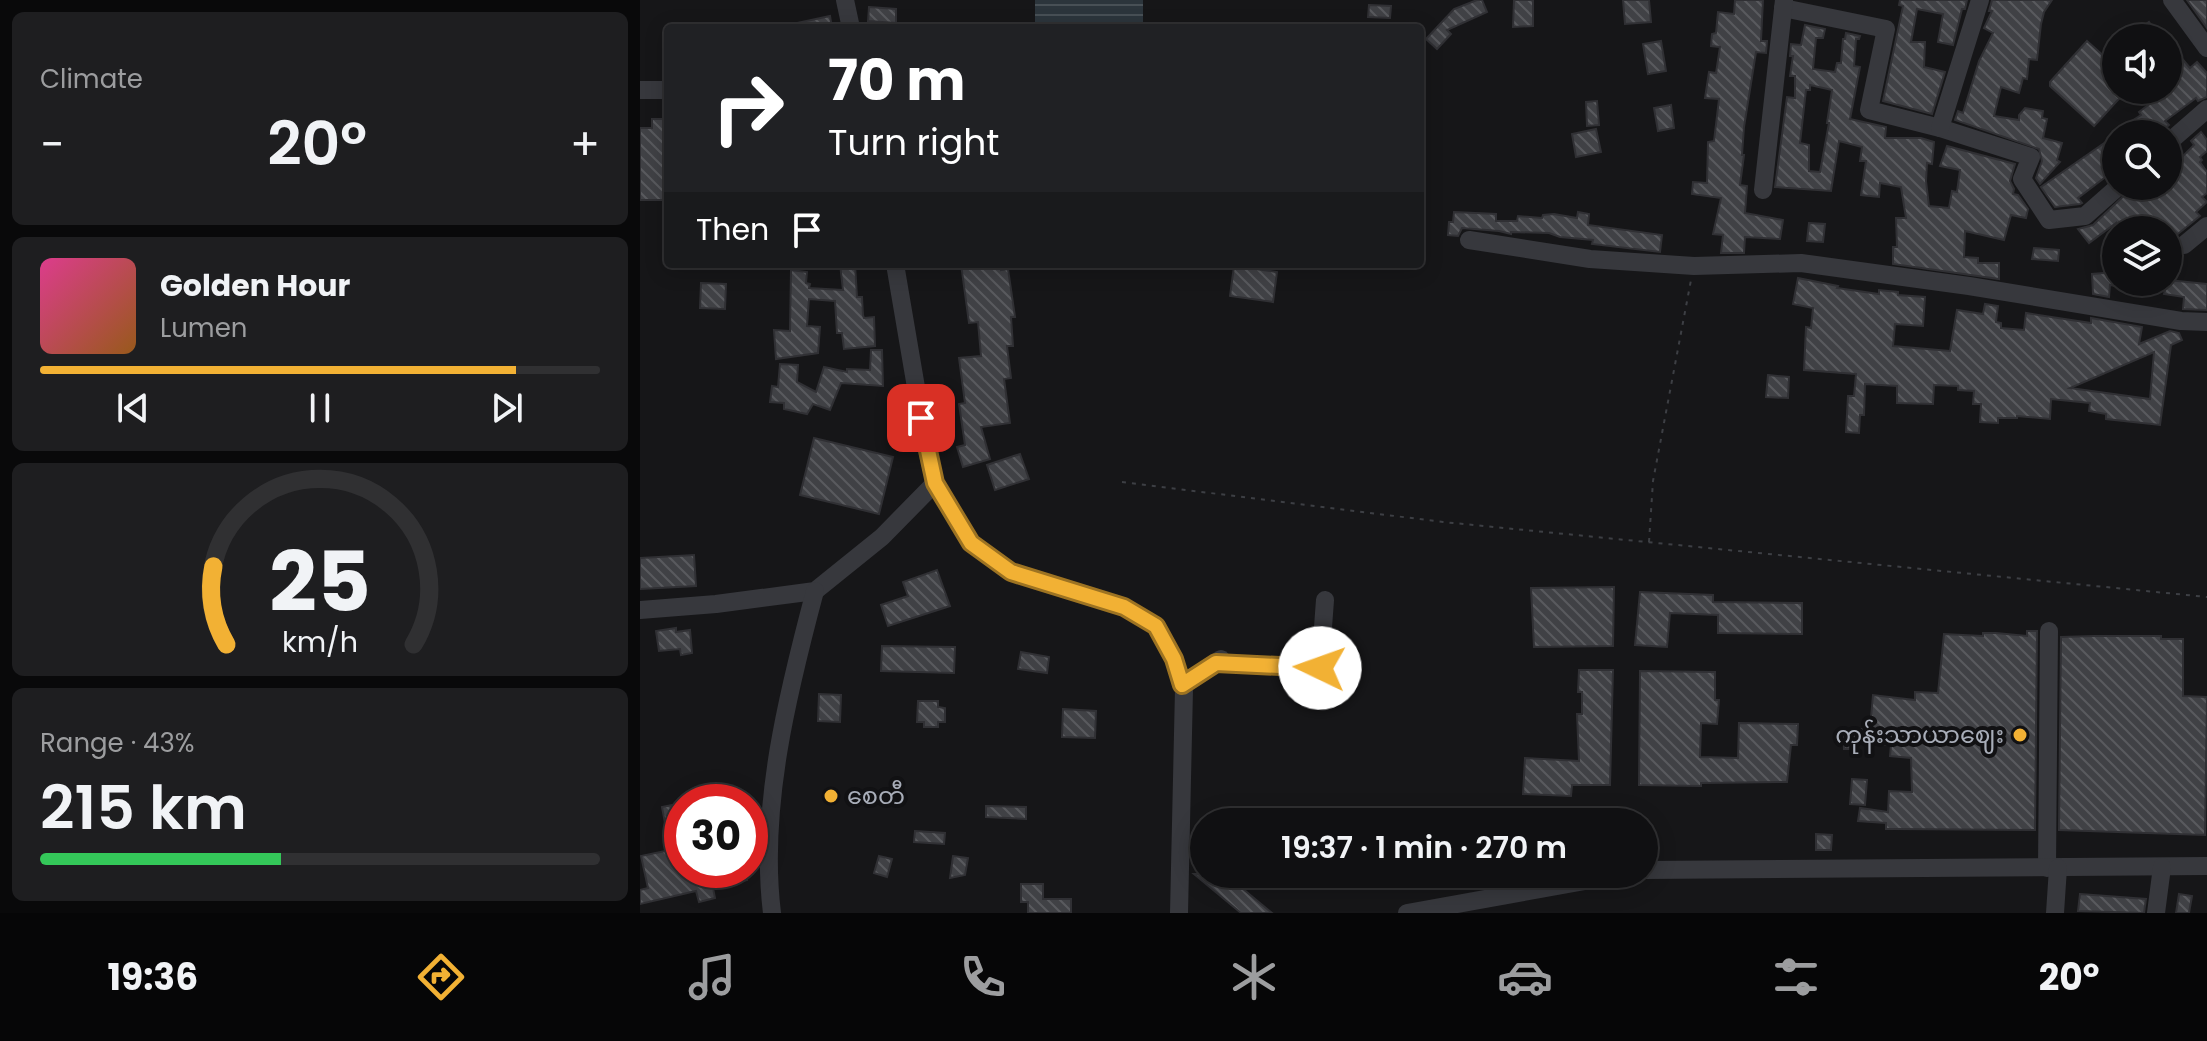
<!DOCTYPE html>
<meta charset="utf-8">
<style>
:root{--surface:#101012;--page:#1e1e20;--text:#f1f3f6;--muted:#9c9d9f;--line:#303032;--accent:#f2b134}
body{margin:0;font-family:Poppins,"Noto Sans Myanmar",sans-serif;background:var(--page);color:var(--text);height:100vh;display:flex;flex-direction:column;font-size:30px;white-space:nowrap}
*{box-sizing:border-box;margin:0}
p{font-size:26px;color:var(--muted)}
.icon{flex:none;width:44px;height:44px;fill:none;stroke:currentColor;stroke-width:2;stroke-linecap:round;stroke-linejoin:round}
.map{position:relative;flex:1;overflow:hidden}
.drawer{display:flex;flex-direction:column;gap:12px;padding:12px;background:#09090a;width:640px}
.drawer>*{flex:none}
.top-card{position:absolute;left:24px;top:24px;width:760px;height:244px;border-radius:8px;box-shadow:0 4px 20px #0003,0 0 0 2px var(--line);background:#202124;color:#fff;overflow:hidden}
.controls{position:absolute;left:1462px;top:24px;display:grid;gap:16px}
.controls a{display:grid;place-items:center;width:80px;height:80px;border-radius:50%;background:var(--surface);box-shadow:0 4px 20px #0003,0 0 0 2px var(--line);font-size:40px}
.speed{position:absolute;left:24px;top:784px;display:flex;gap:16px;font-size:40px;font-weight:700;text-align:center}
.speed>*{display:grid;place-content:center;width:104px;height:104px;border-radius:50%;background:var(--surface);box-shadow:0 4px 20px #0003,0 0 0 2px var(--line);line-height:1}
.speed .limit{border:12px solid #d22;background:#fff;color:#111}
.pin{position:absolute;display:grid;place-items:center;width:68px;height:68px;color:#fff;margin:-34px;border-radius:16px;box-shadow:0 4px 12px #0006}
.me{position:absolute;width:88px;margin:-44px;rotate:273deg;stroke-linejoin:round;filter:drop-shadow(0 0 6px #0008)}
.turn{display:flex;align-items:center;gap:28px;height:168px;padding:0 32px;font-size:36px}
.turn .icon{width:104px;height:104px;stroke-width:2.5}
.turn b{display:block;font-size:56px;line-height:68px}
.then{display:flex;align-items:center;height:76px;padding:0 32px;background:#0003;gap:16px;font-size:30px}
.big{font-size:60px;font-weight:600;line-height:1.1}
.drawer .card{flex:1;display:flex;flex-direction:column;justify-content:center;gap:12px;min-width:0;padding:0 28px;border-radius:12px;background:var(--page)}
.drawer .dial{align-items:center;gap:0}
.dial svg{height:208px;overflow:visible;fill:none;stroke:var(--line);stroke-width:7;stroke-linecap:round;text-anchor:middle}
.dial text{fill:var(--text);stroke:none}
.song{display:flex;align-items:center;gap:24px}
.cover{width:96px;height:96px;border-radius:12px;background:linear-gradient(135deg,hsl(330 70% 55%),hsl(30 70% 35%))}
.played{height:8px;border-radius:4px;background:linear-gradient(90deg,var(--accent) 85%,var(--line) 85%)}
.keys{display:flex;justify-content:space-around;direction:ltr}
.heat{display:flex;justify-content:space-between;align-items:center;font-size:44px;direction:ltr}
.charge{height:12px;border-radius:6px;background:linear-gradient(90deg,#34c759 43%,var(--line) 0)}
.trip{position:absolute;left:550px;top:808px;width:468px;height:80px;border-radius:40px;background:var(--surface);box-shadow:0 4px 20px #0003,0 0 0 2px var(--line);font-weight:600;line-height:80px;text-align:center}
.menu{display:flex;height:128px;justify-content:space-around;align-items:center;background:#060607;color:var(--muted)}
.menu .icon{width:56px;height:56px}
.menu .current{color:var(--accent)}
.menu b{font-size:36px;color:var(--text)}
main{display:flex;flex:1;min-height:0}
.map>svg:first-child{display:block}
</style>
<main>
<section class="drawer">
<div class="card"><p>Climate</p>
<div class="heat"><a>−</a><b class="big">20°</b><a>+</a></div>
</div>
<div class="card">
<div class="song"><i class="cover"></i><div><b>Golden Hour</b><p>Lumen</p></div></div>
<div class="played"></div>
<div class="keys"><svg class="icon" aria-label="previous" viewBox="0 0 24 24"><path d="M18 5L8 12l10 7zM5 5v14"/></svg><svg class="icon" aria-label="pause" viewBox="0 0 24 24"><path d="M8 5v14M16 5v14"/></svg><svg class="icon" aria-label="next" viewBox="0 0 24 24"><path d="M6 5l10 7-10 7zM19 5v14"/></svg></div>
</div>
<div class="card dial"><svg viewBox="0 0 100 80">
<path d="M14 69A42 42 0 1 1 86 69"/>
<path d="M14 69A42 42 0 0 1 9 39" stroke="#f2b134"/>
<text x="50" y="56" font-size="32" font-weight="700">25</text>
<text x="50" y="72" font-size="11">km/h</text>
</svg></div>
<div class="card"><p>Range · 43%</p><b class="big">215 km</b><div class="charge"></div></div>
</section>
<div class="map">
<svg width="1567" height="913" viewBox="0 0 1567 913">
<defs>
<pattern id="water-rules" width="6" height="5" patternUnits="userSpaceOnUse" patternTransform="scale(2)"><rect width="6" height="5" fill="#2c353c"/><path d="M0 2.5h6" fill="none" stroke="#485056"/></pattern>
<pattern id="building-back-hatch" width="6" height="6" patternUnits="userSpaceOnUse" patternTransform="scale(2)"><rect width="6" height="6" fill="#404145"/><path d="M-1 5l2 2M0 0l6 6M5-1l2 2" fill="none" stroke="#595a5e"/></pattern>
</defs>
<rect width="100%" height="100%" fill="#161618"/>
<!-- water -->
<rect fill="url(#water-rules)" x="395" y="0" width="108" height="28"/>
<!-- building -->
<g fill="url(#building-back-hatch)" stroke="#303034" stroke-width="2" fill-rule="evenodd">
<path d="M837,0h5l5,12 -40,18 4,4 -14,15 -11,-10 28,-30z"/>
<path d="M874,0h19v26l-20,1z"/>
<path d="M983,0h26l2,22 -26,2z"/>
<path d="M1095,0h28l-2,41h6l-1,12 -10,-1 -12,75 -2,28h2l-4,30 7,1 -2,27 38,7 -3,19 -35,-2 -1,16h-23l2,-18 -10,-1 8,-36 -29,-4 1,-12 14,1 1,-41 6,-1 5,-42 -14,-1 4,-26 7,1 4,-26 -9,-1 1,-12 4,-1 2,-21 16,2z"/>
<path d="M1260,0h67l-2,9h-3l-9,36 -15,-3 5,-28 -26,-5 -6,33h14l-1,25 21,5 -13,42 -49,-13 20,-95 -4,-1z"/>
<path d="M1352,0h60l-8,12 -3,12 -4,36 -8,-1 -2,20 -4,-1 -4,15 -18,-6 -7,29 25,4v-5l6,-7 18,3 -1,7 5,1 -4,19 19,5 -5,17 3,2 -20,22 -4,-6 6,-17 -3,-12 -84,-29 3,-9 5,2 16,-52 14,-28 -9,-5 8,-17h-3z"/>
<path d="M1547,0h20v28z"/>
<path d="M729,5l22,1 -1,12 -22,-1z"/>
<path d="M229,7l27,2v14l-28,-2z"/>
<path d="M190,16l2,12h-34l-1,-5z"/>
<path d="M1509,22l12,16h-34z"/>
<path d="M1165,25l20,4 -2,9h-7l-3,31 22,3 2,-9h4l2,-24h2l1,-6 14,3 -1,3h-3l-2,27 6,1 -10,52 36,8 -1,11h36l13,4 -2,22 -5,-1 -1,18 3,25 20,2 3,-17 5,1 3,-22 -20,-4 7,-20 68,18 -5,17 4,8 -1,5 5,1 10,14 -2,9 -15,-3 -7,25 -39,-9 -1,26 14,1v5h21v16l-106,-15v-17h4l-1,-29h10l-5,-31 -21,-4 -1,14 -18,-2 5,-34h-6l2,-14 -23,-6 -8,50 -56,-4 12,-90 8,1v-22h-5l3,-20h-3l1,-12 10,1zM1170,85l22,5 -5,33h2l-9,49 -11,-1v-26l-9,-2 6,-53h4z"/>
<path d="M1021,41l5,30 -18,3 -5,-30z"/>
<path d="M1447,41l29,26v23h11l-33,36 -44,-40v-4z"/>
<path d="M1528,42l22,26 7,-6 10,11v24l-9,4 -2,-3 -31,23 4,4 -11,9h-46l29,-19 -2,-3 29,-22z"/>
<path d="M957,101l2,24 -12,1 -1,-24z"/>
<path d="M1031,105l3,23 -16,3 -4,-23z"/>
<path d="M12,119h16v81h-28v-72h12z"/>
<path d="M956,129l5,23 -25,5 -4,-23z"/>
<path d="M1561,132l6,8v11l-7,6 2,3 -2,2 7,10v21l-5,4 5,5 -11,10 4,4 -32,26v-12h-6l-17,-13 -18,13h-11v-7l-27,20 -11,-14 15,-4 39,-37 36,-2v-31l9,7 17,-17 -3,-4z"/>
<path d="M1476,135v34l-38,29 4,5 -2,1 -25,3 -14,-20z"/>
<path d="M814,212l42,2v7h21l1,-5 24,2 1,-3 11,-1 23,4 1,-6 11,2 -1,11 74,10 -2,17 -68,-8 1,-4 -33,-3 -11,-4 -38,-1v2l-12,-3 -37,-3 -4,8 -10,-1 1,-13h4z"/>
<path d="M1169,223l16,1 -2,18 -16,-1z"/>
<path d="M1394,248l25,2 -1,11 -26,-2z"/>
<path d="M200,264h15l2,33h5l1,18 1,3 10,-1 1,29 -31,3 -2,-16h-5l-2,-32 -26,-2 -2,27 13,1 -2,26 -42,6 -2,-29 16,1 1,-61 16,2 -1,11 4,1 -1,4 34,2z"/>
<path d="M321,264h40v6l7,-1 7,48h-4l2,29h-6l4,32 -7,1 6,44 -29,4 9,32 -27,8 -6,-20 8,-2 -6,-41 6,-1 -6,-45 22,-2 -3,-34 -9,1z"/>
<path d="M594,266l43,6 -4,30 -43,-6z"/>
<path d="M1476,272v14l-6,-1 -1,12 -16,-3 -1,-20z"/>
<path d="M1158,278l40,8 -1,2 42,6v-4l19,2v3l27,2 -2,29 -28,-2 -2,22 57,5 7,-41 26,4 2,-10 13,2 -2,16 5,1v5l23,2 2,-17 65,10v-5l51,9 -3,17 31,-13 9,2 3,7 -11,5 -11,80 -54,-6v-5l-17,-3 1,-8 -39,-4 -1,20 -33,-3v2h-19v5l-18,-1 1,-18h-8l1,-13 -16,-1v-4l-24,-1 -1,19 -36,-1v-17l-32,-2 -1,31h-4l-1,18 -13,-1 2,-36h6l2,-22 -52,-4 2,-43 5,1 2,-20 -20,-4zM1514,352l-4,47 -80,-11z"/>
<path d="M1528,280l39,4v26l-24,-1 1,-12 -20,-3z"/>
<path d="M61,283l25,1 -1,25 -25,-1z"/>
<path d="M231,350h11l1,36 -42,-3 -11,27 -17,-6 -6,10 -23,-5v-6l-14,-1 2,-16 6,1 2,-23 18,1 -1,17 19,10 8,-25 23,5v-3l23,1z"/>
<path d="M1128,375l21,2 -1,21 -22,-1z"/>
<path d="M174,438l79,19 -14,57 -79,-19z"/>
<path d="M380,454l9,25 -34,11 -8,-25z"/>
<path d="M54,555l2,31 -56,3v-31z"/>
<path d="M297,570l13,36 -62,20 -7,-21 27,-9 -5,-14z"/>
<path d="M974,587l-1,59 -79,1 -3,-59z"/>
<path d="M1000,592l73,3v7l89,1v31l-84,-1v-18l-48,-2 -3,34 -32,-2z"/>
<path d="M36,628v4l14,-2 2,23 -11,2 -1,-6 -21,2 -3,-20z"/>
<path d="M1387,631h10l-2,199 -142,-1h-7v-6l-28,-2 2,-13 28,4 1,-21 23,1 -1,-34 -21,-2 1,-11 -37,-3v7h-10v-20h26l3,-34 42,5v-8l23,1 6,-59 39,2v-3h13l31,3z"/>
<path d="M1454,636h67v3h22v57l24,1 -2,138 -146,-5 2,-193z"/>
<path d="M242,646l73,1 -1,26 -73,-2z"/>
<path d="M381,652l28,5 -2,16 -29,-4z"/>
<path d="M939,670h34l-3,115h-38l-1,11 -48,-2 2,-36 54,3 -2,-47h5v-22h-4z"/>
<path d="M1000,671l75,1v28h4l-2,24 -16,-1 -1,34 38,1 1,-35 59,1 -1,21h-6l-4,37 -86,1v3l-62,-1z"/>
<path d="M179,694l22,1 -1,27 -22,-1z"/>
<path d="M278,701h20v6l7,1v14h-7v5h-14v-5h-7z"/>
<path d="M423,709l33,2 -1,27 -33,-1z"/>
<path d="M1212,779l15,1 -2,25 -15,-1z"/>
<path d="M37,804h5v66h63l2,10 -34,8 2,10 -16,4 -3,-11 -56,13v-14l8,-2 -7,-32 29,-6 -8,-43z"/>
<path d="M346,806l40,1v12l-40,-2z"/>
<path d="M275,831l30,2 -1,11 -30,-2z"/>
<path d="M1176,834l16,1 -1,15h-15z"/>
<path d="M239,856l13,3 -5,18 -13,-4z"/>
<path d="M313,856l15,2 -3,17 -15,3z"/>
<path d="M554,874h31l47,39h-31z"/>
<path d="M381,884h22v15h28v14h-43v-11h-7z"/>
<path d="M1440,894l66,5 -2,14 -66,-2z"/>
<path d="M1539,894l13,2 -3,17h-13z"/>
</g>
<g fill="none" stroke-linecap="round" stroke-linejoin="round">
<!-- path -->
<g stroke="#3d3f44" stroke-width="2" stroke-dasharray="4 6" stroke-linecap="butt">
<path d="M482,482l321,40 764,75"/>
<path d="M1009,542l4,-61 38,-201"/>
</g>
<!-- minor -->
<g stroke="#37383d" stroke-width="18">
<path d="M205,0l6,28"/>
<path d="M1532,0l35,48"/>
<path d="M1143,8l103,21 -17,81 71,18 91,29 -9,22 27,41 36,-4 34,-30"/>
<path d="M0,90h28"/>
<path d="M1300,128l40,-128"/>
<path d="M1528,143l39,-34"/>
<path d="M1123,190l21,-190"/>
<path d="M829,240l121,19 104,7 107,-3 168,23 212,35 26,1"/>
<path d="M1544,245l23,-19"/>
<path d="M255,264l31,182 9,37 36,60 40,29 113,35 32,19 18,33 10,30 -5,224"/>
<path d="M0,610l76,-6 99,-13 67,-54 53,-54"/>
<path d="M576,663l104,5 5,-68"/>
<path d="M542,685l39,-26"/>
<path d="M1407,868l2,-237"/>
<path d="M1004,870l563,-4"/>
<path d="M132,913c-13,-105 16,-221 43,-322"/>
<path d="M767,913l217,-39"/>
<path d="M1415,913l3,-45"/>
<path d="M1516,913l6,-46"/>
</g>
</g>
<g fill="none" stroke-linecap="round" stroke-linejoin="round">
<defs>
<path id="route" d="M281,418l14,65 36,60 40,29 113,35 32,19 18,33 8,26 34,-22 104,5"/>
</defs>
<!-- route casing -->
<use href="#route" stroke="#9d7322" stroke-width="20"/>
<!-- route -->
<use href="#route" stroke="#f2b134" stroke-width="14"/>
</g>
<!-- markers -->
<g fill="#f2b134" stroke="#111113" stroke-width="3">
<circle cx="1380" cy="735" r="8"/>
<circle cx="191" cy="796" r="8"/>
</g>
<g text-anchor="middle" stroke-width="8" stroke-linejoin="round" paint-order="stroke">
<!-- poi labels -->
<g font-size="24" fill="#a8adb8" stroke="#111113" text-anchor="end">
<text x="1364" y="743">ကုန်းသာယာဈေး</text>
<text x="207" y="804" text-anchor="start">စေတီ</text>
</g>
</g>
</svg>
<div class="controls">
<a><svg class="icon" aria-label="sound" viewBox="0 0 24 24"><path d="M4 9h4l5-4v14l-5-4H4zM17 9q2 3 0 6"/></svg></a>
<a><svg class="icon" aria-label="search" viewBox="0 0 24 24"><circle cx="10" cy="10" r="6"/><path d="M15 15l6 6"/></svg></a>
<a><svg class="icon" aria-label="layers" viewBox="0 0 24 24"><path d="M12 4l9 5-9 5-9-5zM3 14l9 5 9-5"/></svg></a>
</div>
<div class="speed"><div class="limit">30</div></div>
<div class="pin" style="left:281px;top:418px;background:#d93025"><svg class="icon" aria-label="arrive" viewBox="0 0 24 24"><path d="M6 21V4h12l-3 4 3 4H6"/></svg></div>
<svg class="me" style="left:680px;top:668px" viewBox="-20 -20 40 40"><circle r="19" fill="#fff"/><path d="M0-13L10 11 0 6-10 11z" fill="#f2b134"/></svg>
<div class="trip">19:37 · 1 min · 270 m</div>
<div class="top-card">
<div class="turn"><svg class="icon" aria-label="right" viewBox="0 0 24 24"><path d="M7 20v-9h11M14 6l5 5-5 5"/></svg><div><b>70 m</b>Turn right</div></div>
<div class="then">Then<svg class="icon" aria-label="arrive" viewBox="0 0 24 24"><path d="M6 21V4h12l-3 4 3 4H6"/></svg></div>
</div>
</div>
</main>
<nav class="menu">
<b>19:36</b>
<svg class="icon current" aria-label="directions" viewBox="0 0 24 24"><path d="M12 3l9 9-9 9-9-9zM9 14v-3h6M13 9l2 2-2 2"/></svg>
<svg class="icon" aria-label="music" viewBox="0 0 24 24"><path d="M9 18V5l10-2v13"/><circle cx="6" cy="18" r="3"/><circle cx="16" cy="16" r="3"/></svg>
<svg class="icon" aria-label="phone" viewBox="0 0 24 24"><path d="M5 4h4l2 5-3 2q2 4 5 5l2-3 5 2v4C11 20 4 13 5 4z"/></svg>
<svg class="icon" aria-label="climate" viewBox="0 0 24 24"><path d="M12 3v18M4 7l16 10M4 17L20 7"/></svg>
<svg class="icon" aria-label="car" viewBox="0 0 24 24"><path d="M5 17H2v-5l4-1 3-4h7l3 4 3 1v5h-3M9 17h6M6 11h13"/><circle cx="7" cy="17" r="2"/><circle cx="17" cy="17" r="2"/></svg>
<svg class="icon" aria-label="filters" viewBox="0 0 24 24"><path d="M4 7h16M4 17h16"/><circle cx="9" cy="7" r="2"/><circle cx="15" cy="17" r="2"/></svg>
<b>20°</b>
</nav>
